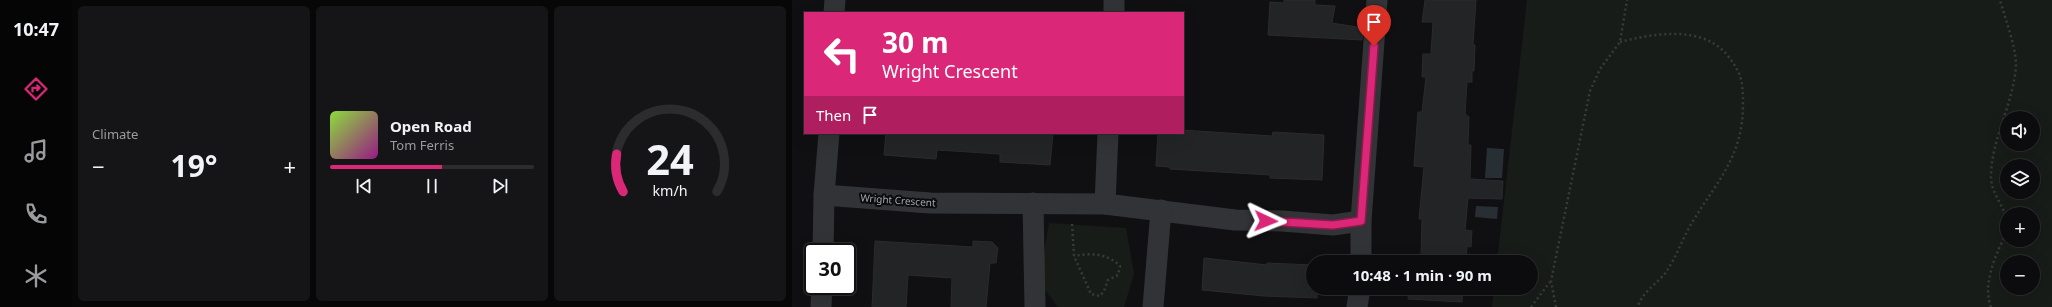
<!DOCTYPE html>
<meta charset="utf-8">
<style>
:root{--surface:#0c0c0e;--page:#151517;--text:#f1f3f6;--muted:#9a9b9e;--line:#2c2c2e;--accent:#db2777}
body{margin:0;font-family:"Noto Sans",sans-serif;background:var(--page);color:var(--text);height:100vh;display:flex;flex-direction:column;font-size:15px;white-space:nowrap}
*{box-sizing:border-box;margin:0}
p{font-size:13px;color:var(--muted)}
.icon{flex:none;width:22px;height:22px;fill:none;stroke:currentColor;stroke-width:2;stroke-linecap:round;stroke-linejoin:round}
.map{position:relative;flex:1;overflow:hidden}
.sheet{display:flex;flex-direction:column;gap:6px;padding:6px;background:#070708;width:720px}
.sheet>*{flex:none}
.top-card{position:absolute;left:12px;top:12px;width:380px;height:122px;border-radius:0px;box-shadow:0 4px 16px #0002,0 0 0 1px var(--line);background:#db2777;color:#fff;overflow:hidden}
.tools{position:absolute;left:1208px;top:111px;display:grid;gap:8px}
.tools a{display:grid;place-items:center;width:40px;height:40px;border-radius:50%;background:var(--surface);box-shadow:0 4px 16px #0002,0 0 0 1px var(--line);font-size:20px}
.speed{position:absolute;left:12px;top:243px;display:flex;gap:8px;font-size:20px;font-weight:700;text-align:center}
.speed>*{display:grid;place-content:center;width:52px;height:52px;border-radius:50%;background:var(--surface);box-shadow:0 4px 16px #0002,0 0 0 1px var(--line);line-height:1}
.speed .limit{border:2px solid #111;border-radius:6px;background:#fff;color:#111}
.pin{position:absolute;display:grid;place-items:center;width:34px;height:34px;color:#fff;margin:-41px -17px;border-radius:50% 50% 50% 0;rotate:-45deg;box-shadow:0 0 4px #0007}
.pin .icon{rotate:45deg}
.me{position:absolute;width:44px;margin:-22px;rotate:92deg;stroke-linejoin:round;filter:drop-shadow(0 0 3px #0008)}
.turn{display:flex;align-items:center;gap:14px;height:84px;padding:0 12px;font-size:18px}
.turn .icon{width:52px;height:52px;stroke-width:2.5}
.turn b{display:block;font-size:28px;line-height:34px}
.then{display:flex;align-items:center;height:38px;padding:0 12px;background:#0003;gap:8px;font-size:15px}
.big{font-size:30px;font-weight:700;line-height:1.1}
.sheet .tile{flex:1;display:flex;flex-direction:column;justify-content:center;gap:6px;min-width:0;padding:0 14px;border-radius:6px;background:var(--page)}
.sheet .dial{align-items:center;gap:0}
.dial svg{height:104px;overflow:visible;fill:none;stroke:var(--line);stroke-width:7;stroke-linecap:round;text-anchor:middle}
.dial text{fill:var(--text);stroke:none}
.song{display:flex;align-items:center;gap:12px}
.cover{width:48px;height:48px;border-radius:6px;background:linear-gradient(135deg,hsl(90 70% 55%),hsl(310 70% 35%))}
.played{height:4px;border-radius:2px;background:linear-gradient(90deg,var(--accent) 55%,var(--line) 55%)}
.keys{display:flex;justify-content:space-around;direction:ltr}
.heat{display:flex;justify-content:space-between;align-items:center;font-size:22px;direction:ltr}
.sheet .tiles{flex:1;display:grid;gap:6px;grid-template-columns:repeat(3,1fr)}
.trip{position:absolute;left:514px;top:255px;width:232px;height:40px;border-radius:20px;background:var(--surface);box-shadow:0 4px 16px #0002,0 0 0 1px var(--line);font-weight:700;line-height:40px;text-align:center}
main{display:flex;flex:1;min-height:0}
.tab-bar{display:flex;flex-direction:column;width:72px;justify-content:space-around;align-items:center;background:#050506;color:var(--muted)}
.tab-bar .icon{width:28px;height:28px}
.tab-bar .current{color:var(--accent)}
.tab-bar b{font-size:18px;color:var(--text)}
.map>svg:first-child{display:block}
</style>
<main>
<nav class="tab-bar">
<b>10:47</b>
<svg class="icon current" aria-label="directions" viewBox="0 0 24 24"><path d="M12 3l9 9-9 9-9-9zM9 14v-3h6M13 9l2 2-2 2"/></svg>
<svg class="icon" aria-label="music" viewBox="0 0 24 24"><path d="M9 18V5l10-2v13"/><circle cx="6" cy="18" r="3"/><circle cx="16" cy="16" r="3"/></svg>
<svg class="icon" aria-label="phone" viewBox="0 0 24 24"><path d="M5 4h4l2 5-3 2q2 4 5 5l2-3 5 2v4C11 20 4 13 5 4z"/></svg>
<svg class="icon" aria-label="climate" viewBox="0 0 24 24"><path d="M12 3v18M4 7l16 10M4 17L20 7"/></svg>
</nav>
<section class="sheet">
<div class="tiles">
<div class="tile"><p>Climate</p>
<div class="heat"><a>−</a><b class="big">19°</b><a>+</a></div>
</div>
<div class="tile">
<div class="song"><i class="cover"></i><div><b>Open Road</b><p>Tom Ferris</p></div></div>
<div class="played"></div>
<div class="keys"><svg class="icon" aria-label="previous" viewBox="0 0 24 24"><path d="M18 5L8 12l10 7zM5 5v14"/></svg><svg class="icon" aria-label="pause" viewBox="0 0 24 24"><path d="M8 5v14M16 5v14"/></svg><svg class="icon" aria-label="next" viewBox="0 0 24 24"><path d="M6 5l10 7-10 7zM19 5v14"/></svg></div>
</div>
<div class="tile dial"><svg viewBox="0 0 100 80">
<path d="M14 69A42 42 0 1 1 86 69"/>
<path d="M14 69A42 42 0 0 1 9 40" stroke="#db2777"/>
<text x="50" y="56" font-size="32" font-weight="700">24</text>
<text x="50" y="72" font-size="11">km/h</text>
</svg></div>
</div>
</section>
<div class="map">
<svg width="1260" height="307" viewBox="0 0 1260 307">
<rect width="100%" height="100%" fill="#101012"/>
<!-- green -->
<g fill="#171c18" fill-rule="evenodd">
<path d="M735,0h525v307h-560l2,-19h37v-26h-34zM1215,118h26v26h-26zM1215,166h26v26h-26zM1215,214h26v26h-26zM1215,262h26v26h-26z"/>
<path d="M257,223l77,5 8,46 -10,33h-66l-19,-25z"/>
</g>
<!-- water -->
<g fill="#282f34">
<path d="M695,148l17,1 -2,29h-17z"/>
<path d="M684,206l22,1 -1,12 -22,-2z"/>
</g>
<!-- building -->
<g fill="#232426" stroke="#2b2b2d">
<path d="M492,0h31v5l20,1 -3,17 31,5 -1,12 -94,-5 2,-33 14,1z"/>
<path d="M633,0h51l-3,45h2l-1,26h-2v11h-5l-2,32 4,3 -1,28h3l-1,34 33,2 -1,18 -34,-1 -3,32 7,1 -1,16 -4,-1 -1,16h-54l1,-6 8,1 1,-38h-3l5,-52 -10,-1 4,-54h4l4,-35h-4l1,-23h8l2,-32h-11z"/>
<path d="M391,130l89,6 1,-4 51,3 -2,45 -52,-2v-3l-100,-6v-2l-14,-1 2,-33h25z"/>
<path d="M94,133h167l-3,32 -50,-3v-8l-63,-4 -1,9 -52,-4z"/>
<path d="M83,241l98,6v-6l19,1 6,6 -2,15h-6l-4,44h-35l1,-29 -44,-3 -2,32h-34z"/>
<path d="M412,258l63,7v-2l46,2v23h4v10l-53,-2 -62,-6z"/>
<path d="M617,288h54l-1,14 -54,-3z"/>
</g>
<g fill="none" stroke-linecap="round" stroke-linejoin="round">
<!-- path -->
<g stroke="#383a3d" stroke-width="2.5" stroke-dasharray="2 3" stroke-linecap="butt">
<path d="M828,42c35,-9 83,-17 108,14 14,18 15,26 15,48 0,52 -25,76 -50,117 -10,16 -16,35 -27,51 -8,11 -25,21 -28,35"/>
<path d="M280,224l2,32 17,38 9,2 4,-5 4,-11 10,-5 2,-9c-13,-13 -29,-13 -46,-10"/>
<path d="M739,307l19,-25"/>
<path d="M764,307l-5,-26 39,-190 10,-22 20,-27 7,-42"/>
<path d="M1199,307c-7,-17 0,-40 7,-56 2,-6 7,-13 8,-20 4,-22 -15,-34 -15,-54 0,-38 23,-74 25,-112 0,-18 -11,-47 -16,-65"/>
</g>
<!-- minor -->
<g stroke="#323336" stroke-width="21">
<path d="M42,13l1,-13"/>
<path d="M322,13v-13"/>
<path d="M37,133l-5,62 106,8 175,1 130,16 47,1 51,4 28,-4 16,-221"/>
<path d="M241,203l2,104"/>
<path d="M313,204l3,-71"/>
<path d="M569,221v41"/>
<path d="M31,252l1,-57"/>
<path d="M29,307l1,-21"/>
<path d="M361,307l8,-97"/>
<path d="M565,307l3,-19"/>
</g>
</g>
<g fill="none" stroke-linecap="round" stroke-linejoin="round">
<defs>
<path id="route" d="M474,221l67,4 28,-4 13,-175"/>
</defs>
<!-- route casing -->
<use href="#route" stroke="#8e194d" stroke-width="10"/>
<!-- route -->
<use href="#route" stroke="#db2777" stroke-width="7"/>
</g>
<g text-anchor="middle" stroke-width="4" stroke-linejoin="round" paint-order="stroke">
<!-- street labels -->
<g font-size="10" fill="#a3a8b1" stroke="#0b0b0d">
<text transform="translate(106 200) rotate(4)" y="4">Wright Crescent</text>
</g>
</g>
</svg>
<div class="tools">
<a><svg class="icon" aria-label="sound" viewBox="0 0 24 24"><path d="M4 9h4l5-4v14l-5-4H4zM17 9q2 3 0 6"/></svg></a>
<a><svg class="icon" aria-label="layers" viewBox="0 0 24 24"><path d="M12 4l9 5-9 5-9-5zM3 14l9 5 9-5"/></svg></a>
<a>+</a>
<a>−</a>
</div>
<div class="speed"><div class="limit">30</div></div>
<div class="pin" style="left:582px;top:46px;background:#d93025"><svg class="icon" aria-label="arrive" viewBox="0 0 24 24"><path d="M6 21V4h12l-3 4 3 4H6"/></svg></div>
<svg class="me" style="left:474px;top:221px" viewBox="-20 -20 40 40"><path d="M0-17L14 15 0 8-14 15z" fill="#db2777" stroke="#fff" stroke-width="4"/></svg>
<div class="trip">10:48 · 1 min · 90 m</div>
<div class="top-card">
<div class="turn"><svg class="icon" aria-label="left" viewBox="0 0 24 24"><path d="M17 20v-9H6M10 6l-5 5 5 5"/></svg><div><b>30 m</b>Wright Crescent</div></div>
<div class="then">Then<svg class="icon" aria-label="arrive" viewBox="0 0 24 24"><path d="M6 21V4h12l-3 4 3 4H6"/></svg></div>
</div>
</div>
</main>
